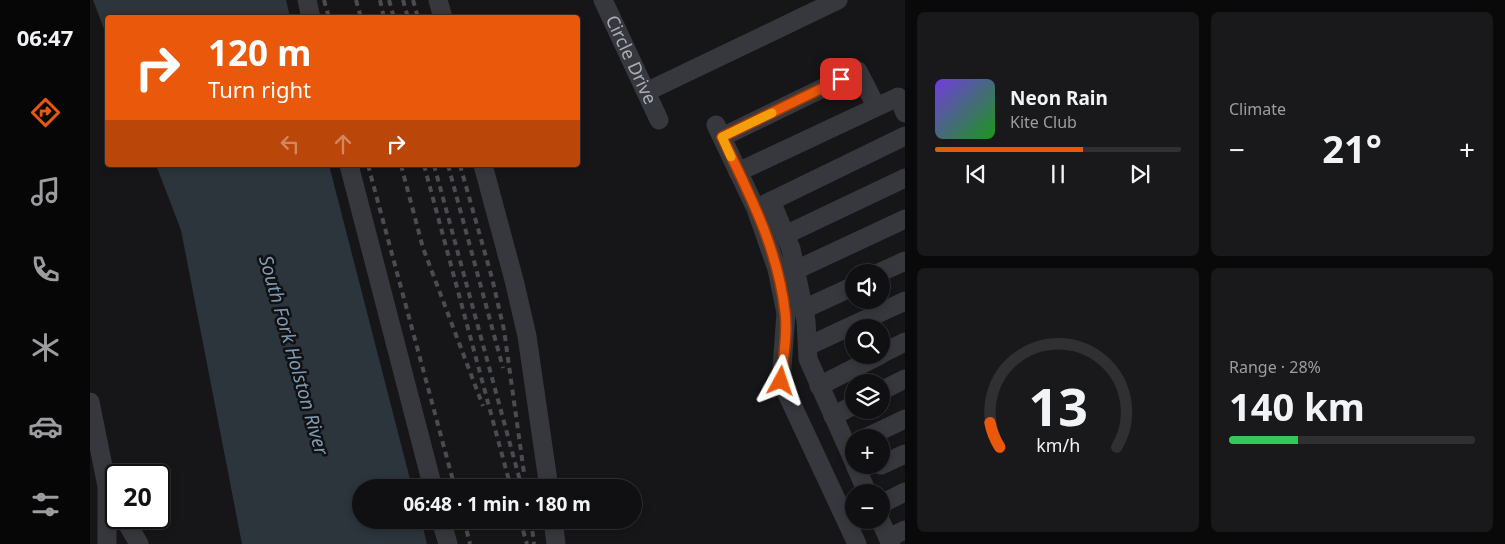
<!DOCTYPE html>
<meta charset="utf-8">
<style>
:root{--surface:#101012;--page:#19191b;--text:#f1f3f6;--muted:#9c9d9f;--line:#303032;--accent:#ea580c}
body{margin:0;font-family:"Noto Sans",sans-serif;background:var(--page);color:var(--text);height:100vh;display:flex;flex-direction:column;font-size:19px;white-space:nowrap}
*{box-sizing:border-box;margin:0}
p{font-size:16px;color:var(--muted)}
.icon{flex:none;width:28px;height:28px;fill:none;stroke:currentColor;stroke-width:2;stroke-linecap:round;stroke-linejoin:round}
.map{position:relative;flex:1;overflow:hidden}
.details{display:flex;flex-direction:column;gap:12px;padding:12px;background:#09090a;width:600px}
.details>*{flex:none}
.guide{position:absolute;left:15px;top:15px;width:475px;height:152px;border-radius:5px;box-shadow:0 2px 8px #0003,0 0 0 1px var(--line);background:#ea580c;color:#fff;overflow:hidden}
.buttons{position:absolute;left:755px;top:264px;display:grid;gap:10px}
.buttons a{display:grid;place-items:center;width:45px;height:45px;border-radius:50%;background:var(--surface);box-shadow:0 2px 8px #0003,0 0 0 1px var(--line);font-size:25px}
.speed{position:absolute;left:15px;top:464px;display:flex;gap:10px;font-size:25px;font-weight:700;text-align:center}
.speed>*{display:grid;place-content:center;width:65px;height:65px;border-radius:50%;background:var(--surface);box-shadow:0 2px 8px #0003,0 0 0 1px var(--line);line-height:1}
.speed .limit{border:2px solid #111;border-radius:8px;background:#fff;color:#111}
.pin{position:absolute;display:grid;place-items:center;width:42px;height:42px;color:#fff;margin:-21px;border-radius:10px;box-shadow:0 2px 8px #0006}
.me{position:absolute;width:55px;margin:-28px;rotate:5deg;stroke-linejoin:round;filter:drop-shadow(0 0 4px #0008)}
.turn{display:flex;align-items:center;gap:18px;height:105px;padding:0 20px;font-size:22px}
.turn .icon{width:65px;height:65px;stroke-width:2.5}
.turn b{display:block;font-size:35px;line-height:42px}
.lanes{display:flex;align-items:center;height:48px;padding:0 20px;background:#0003;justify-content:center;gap:25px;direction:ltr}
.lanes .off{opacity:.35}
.big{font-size:38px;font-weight:700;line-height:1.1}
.details .widget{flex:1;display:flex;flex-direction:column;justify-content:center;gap:8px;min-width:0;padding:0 18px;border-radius:8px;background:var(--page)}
.details .dial{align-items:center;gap:0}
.dial svg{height:130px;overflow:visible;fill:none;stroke:var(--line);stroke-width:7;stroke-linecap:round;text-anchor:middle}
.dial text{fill:var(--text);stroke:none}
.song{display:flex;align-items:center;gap:15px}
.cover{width:60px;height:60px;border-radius:8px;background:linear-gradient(135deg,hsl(260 70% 55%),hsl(120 70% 35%))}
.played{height:5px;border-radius:2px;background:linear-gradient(90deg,var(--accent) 60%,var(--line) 60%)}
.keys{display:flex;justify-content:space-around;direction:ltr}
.heat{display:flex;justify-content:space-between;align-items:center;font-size:28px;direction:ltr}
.charge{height:8px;border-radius:4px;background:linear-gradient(90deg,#34c759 28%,var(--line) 0)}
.details .tiles{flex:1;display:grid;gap:12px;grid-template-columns:repeat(2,1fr)}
.trip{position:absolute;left:262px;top:479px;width:290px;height:50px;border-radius:25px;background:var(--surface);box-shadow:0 2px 8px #0003,0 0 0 1px var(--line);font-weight:700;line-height:50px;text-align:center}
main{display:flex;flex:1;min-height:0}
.tab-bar{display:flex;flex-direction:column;width:90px;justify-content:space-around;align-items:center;background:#060607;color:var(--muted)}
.tab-bar .icon{width:35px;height:35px}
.tab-bar .on{color:var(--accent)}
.tab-bar b{font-size:22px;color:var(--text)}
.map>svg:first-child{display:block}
</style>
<main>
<nav class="tab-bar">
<b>06:47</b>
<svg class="icon on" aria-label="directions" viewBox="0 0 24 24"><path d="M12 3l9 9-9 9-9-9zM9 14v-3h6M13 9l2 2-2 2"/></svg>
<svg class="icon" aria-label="music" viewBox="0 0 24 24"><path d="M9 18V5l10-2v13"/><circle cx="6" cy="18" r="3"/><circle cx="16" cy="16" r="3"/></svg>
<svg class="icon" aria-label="phone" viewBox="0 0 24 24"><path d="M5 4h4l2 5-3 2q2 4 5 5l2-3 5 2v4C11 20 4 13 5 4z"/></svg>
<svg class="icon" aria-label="climate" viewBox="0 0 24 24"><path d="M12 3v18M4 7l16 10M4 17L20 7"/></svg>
<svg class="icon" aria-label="car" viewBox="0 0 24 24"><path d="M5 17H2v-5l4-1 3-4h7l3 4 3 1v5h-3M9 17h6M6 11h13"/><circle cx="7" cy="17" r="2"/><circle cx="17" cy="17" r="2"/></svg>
<svg class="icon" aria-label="filters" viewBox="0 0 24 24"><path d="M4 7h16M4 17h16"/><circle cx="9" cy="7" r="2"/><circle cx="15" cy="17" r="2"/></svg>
</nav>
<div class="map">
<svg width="815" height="544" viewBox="0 0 815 544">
<rect width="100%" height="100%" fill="#161618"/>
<!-- water -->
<g fill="#2c353c">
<path d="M3,0h193l4,17 -182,1 -1,19z"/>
<path d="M66,165h173l83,322 -51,1v32h60l6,24h-185l-61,-314z"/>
</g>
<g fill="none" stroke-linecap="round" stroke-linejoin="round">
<!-- minor -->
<g stroke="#37383d" stroke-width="19">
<path d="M217,0l4,18"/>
<path d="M348,0l5,18"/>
<path id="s1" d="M513,0l56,120"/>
<path d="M556,92l192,-92"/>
<path d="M626,125l40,84 21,60 9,44 -5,68 76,163"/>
<path d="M632,137l136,-66 18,35"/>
<path d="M259,165l84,323"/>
<path d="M393,165l31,115 13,56 22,152"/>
<path d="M648,172l160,-75 7,16"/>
<path d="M681,201l20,48 15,72 2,38 46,103"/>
<path d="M669,207l146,-71"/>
<path d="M695,235l120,-57"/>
<path d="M706,270l109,-51"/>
<path d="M791,272l24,-11"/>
<path d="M714,309l50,-23"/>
<path d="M718,346l97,-45"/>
<path d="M791,354l24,-12"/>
<path d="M729,386l61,-31"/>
<path d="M791,391l24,-12"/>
<path d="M0,402l17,84v58"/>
<path d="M743,416l21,-11"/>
<path d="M775,438l40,-19"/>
<path d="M765,465l12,27"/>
<path d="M791,465l24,-11"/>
<path d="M791,504l24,-12"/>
<path d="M34,518l15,26"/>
<path d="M351,520l7,24"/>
<path d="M463,520l3,24"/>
<path d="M790,520l11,24"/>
<path d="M798,538l17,-8"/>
</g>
<!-- rail -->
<g stroke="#4a4c52" stroke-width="4" stroke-dasharray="6 5" stroke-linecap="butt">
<path d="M234,0l5,18"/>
<path d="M266,0l5,18"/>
<path d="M290,0l4,18"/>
<path d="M299,0l5,18"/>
<path d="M313,0l5,18"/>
<path d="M323,0l5,18"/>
<path d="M278,165l87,323"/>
<path d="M311,165l22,83 60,158"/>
<path d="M334,165l87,323"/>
<path d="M344,165l88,323"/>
<path d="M358,165l55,203"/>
<path d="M370,165l32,113 12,52 20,143"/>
<path d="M374,520l6,24"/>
<path d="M430,520l7,24"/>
<path d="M441,520l3,24"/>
</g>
</g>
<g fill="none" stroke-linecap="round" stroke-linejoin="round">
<defs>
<path id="route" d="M691,381c2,-23 7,-46 4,-69 -7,-63 -36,-119 -63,-175l119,-58"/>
</defs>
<!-- route casing -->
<use href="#route" stroke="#983908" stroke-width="12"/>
<!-- route -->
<use href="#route" stroke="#ea580c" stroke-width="9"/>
<!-- slow -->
<path stroke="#f59e0b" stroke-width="9" d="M641,157l-9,-20 50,-24"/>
</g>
<g text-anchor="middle" stroke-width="5" stroke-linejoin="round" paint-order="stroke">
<!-- street labels -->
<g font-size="18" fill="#a8adb8" stroke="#111113">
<text dy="6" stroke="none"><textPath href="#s1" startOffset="66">Circle Drive</textPath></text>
</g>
<!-- water labels -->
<g font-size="19" font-style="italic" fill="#7f9bb3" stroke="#111113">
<text transform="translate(204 355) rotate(74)" y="7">South Fork Holston River</text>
</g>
</g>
</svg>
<div class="buttons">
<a><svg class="icon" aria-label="sound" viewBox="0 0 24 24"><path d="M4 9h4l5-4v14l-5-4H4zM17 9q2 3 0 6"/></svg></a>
<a><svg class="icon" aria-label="search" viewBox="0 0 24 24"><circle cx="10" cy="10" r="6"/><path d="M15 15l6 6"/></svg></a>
<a><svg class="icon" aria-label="layers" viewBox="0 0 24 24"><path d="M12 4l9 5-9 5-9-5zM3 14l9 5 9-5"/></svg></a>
<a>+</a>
<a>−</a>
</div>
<div class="speed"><div class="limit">20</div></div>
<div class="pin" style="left:751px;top:79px;background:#d93025"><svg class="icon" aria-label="arrive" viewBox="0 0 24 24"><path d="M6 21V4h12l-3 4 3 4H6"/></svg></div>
<svg class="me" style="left:691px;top:381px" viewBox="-20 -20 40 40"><path d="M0-17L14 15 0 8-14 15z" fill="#ea580c" stroke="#fff" stroke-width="4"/></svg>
<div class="trip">06:48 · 1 min · 180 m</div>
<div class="guide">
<div class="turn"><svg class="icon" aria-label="right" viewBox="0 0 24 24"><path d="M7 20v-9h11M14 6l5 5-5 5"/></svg><div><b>120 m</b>Turn right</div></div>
<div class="lanes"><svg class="icon off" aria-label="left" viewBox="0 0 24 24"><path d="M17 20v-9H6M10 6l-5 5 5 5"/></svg><svg class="icon off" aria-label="ahead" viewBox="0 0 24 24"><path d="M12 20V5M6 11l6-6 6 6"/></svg><svg class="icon" aria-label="right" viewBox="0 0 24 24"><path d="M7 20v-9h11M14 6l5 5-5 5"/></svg></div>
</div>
</div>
<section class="details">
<div class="tiles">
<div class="widget">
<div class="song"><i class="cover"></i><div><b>Neon Rain</b><p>Kite Club</p></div></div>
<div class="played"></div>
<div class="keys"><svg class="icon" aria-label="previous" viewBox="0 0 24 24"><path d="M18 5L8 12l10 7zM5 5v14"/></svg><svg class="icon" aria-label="pause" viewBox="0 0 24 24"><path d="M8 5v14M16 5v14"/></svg><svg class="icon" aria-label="next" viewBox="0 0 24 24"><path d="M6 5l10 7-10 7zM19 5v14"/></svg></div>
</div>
<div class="widget"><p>Climate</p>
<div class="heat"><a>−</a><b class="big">21°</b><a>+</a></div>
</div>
<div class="widget dial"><svg viewBox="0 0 100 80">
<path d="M14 69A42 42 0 1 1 86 69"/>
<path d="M14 69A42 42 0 0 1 8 54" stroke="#ea580c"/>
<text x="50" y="56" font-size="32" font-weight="700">13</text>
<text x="50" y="72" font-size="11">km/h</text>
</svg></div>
<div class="widget"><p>Range · 28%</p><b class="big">140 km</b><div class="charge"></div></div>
</div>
</section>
</main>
